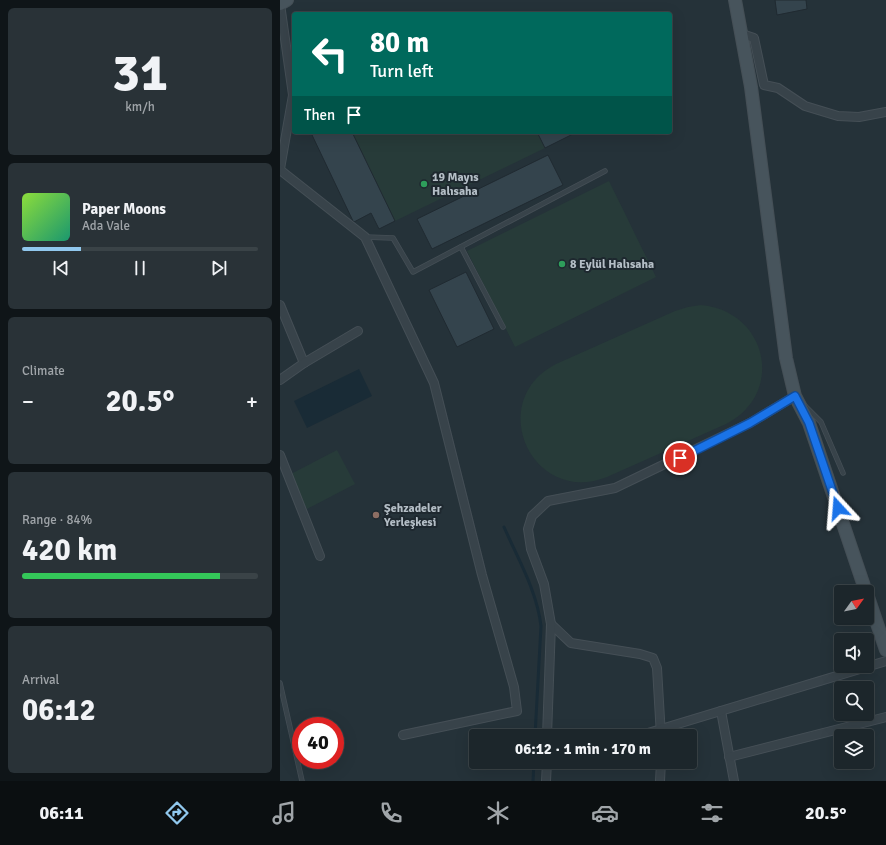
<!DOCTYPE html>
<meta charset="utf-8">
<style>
:root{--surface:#1c262b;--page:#293237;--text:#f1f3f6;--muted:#a0a5a9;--line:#3a4347;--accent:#91c8ee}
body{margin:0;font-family:Signika,sans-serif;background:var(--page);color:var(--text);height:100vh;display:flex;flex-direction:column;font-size:15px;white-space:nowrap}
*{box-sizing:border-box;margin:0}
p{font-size:13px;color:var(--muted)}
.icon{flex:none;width:22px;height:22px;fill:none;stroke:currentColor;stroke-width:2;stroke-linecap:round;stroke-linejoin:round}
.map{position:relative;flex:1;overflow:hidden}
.sheet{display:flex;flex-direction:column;gap:8px;padding:8px;background:#0f1518;width:280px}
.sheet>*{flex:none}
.hud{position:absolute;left:12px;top:12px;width:380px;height:122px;border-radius:4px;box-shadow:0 4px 16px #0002,0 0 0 1px var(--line);background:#00695c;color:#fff;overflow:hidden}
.needle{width:26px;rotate:57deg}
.buttons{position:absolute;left:554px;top:585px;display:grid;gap:8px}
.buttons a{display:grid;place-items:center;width:40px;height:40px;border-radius:4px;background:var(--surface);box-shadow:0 4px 16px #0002,0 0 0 1px var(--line);font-size:20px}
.speed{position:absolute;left:12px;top:717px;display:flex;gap:8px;font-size:20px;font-weight:700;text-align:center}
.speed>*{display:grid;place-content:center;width:52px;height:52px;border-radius:50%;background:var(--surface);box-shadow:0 4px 16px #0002,0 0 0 1px var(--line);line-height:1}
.speed .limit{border:6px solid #d22;background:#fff;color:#111}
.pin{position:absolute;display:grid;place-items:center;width:34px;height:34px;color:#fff;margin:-17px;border:2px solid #fff;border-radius:50%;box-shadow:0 1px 4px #0007}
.me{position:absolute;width:44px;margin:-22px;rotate:341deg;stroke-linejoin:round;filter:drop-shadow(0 0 3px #0008)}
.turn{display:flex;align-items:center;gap:14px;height:84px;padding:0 12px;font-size:18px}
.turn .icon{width:52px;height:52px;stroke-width:2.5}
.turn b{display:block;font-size:28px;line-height:34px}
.then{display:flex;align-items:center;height:38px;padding:0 12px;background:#0003;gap:8px;font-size:15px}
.big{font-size:30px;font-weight:700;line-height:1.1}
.sheet .widget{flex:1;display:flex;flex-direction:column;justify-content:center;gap:6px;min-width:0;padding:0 14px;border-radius:6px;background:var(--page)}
.sheet .dial{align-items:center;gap:0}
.dial b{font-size:52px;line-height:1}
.song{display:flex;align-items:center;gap:12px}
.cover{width:48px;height:48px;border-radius:6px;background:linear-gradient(135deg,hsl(90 70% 55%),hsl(160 70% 35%))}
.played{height:4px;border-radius:2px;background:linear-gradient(90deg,var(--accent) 25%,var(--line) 25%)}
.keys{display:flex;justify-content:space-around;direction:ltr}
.heat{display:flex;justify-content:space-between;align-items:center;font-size:22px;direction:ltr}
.charge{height:6px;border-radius:3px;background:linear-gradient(90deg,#34c759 84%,var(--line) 0)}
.trip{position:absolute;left:189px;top:729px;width:228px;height:40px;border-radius:4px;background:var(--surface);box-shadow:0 4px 16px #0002,0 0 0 1px var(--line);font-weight:700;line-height:40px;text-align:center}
.menu{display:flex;height:64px;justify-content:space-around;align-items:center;background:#0b0f11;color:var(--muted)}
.menu .icon{width:28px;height:28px}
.menu .active{color:var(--accent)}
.menu b{font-size:18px;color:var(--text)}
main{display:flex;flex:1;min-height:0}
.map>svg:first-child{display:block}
</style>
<main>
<section class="sheet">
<div class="widget dial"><b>31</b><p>km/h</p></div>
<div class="widget">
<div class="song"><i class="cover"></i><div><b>Paper Moons</b><p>Ada Vale</p></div></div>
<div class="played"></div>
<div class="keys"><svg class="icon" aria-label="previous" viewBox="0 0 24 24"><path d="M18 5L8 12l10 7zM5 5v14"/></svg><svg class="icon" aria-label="pause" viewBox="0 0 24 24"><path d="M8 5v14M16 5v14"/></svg><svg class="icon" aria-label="next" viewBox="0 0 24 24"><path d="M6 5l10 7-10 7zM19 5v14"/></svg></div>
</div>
<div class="widget"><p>Climate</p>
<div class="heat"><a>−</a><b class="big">20.5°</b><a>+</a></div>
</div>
<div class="widget"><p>Range · 84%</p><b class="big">420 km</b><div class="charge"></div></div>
<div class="widget"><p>Arrival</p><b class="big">06:12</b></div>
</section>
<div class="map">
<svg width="606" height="781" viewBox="0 0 606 781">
<rect width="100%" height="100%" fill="#253239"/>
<!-- green -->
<g fill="#273b39">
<path d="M72,132h185l8,16 -150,73z"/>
<path d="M329,181l47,96 -141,70 -48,-96z"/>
<path d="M421,305c66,6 85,88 25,119l-119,53c-75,30 -123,-76 -51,-113l119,-53 13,-4z"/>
<path d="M57,450l18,34 -48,25 -18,-34z"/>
</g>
<!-- water -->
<path fill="#192b36" d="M79,369l13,27 -65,32 -13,-27z"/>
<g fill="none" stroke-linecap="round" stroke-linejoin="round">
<!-- stream -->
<g stroke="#192b36" stroke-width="3">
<path d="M224,527c14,32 33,64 37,99l-6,110"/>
<path d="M253,781l1,-19"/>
</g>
</g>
<!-- building -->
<g fill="#34444d" stroke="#202a31">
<path d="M495,0h31l1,9 -30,6z"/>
<path d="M38,132h34l43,89 -16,8 -8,-16 -17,9 -1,-1 -41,-86z"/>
<path d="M257,132h40l-32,16z"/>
<path d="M268,155l15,30 -131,64 -15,-30z"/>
<path d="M186,272l28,57 -37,18 -28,-57z"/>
</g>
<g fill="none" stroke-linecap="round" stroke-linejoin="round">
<defs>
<g id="lane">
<path d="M85,237l28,1 20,34 192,-101"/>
<path d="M181,247l42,80"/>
<path d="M525,406l16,16 22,51"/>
<path d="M0,683l22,98"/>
</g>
<g id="street">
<path d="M462,34l12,4 10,47 14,3 27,18 33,10 21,1 27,-5"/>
<path d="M0,169l13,-74 -13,-91"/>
<path d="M0,170l85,67 69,146 48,192 32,112 3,24 -114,24"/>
<path d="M0,305l24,58"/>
<path d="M0,380l24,-17 54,-32"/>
<path d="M0,455l40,101"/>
<path d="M271,624l20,19 69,11 13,4 4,10 4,68"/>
<path d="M441,711l13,70"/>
<path d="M267,736l4,-112 -7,-40 -13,-35 -3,-20 4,-13 16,-15 67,-13 135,-65 45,-27"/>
<path d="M358,736l248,-75"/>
<path d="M449,757l157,-40"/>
<path d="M266,781l1,-19"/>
<path d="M380,781l1,-19"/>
</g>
<g id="secondary">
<path d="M455,0l16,87 35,271 9,38 14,27 57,169"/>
<path d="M0,4l7,-4"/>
<path d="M587,594l19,56"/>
</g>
</defs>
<!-- lane casing -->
<use href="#lane" stroke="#454f56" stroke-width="5.5"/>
<!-- street casing -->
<use href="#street" stroke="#454f56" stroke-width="10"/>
<!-- secondary casing -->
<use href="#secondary" stroke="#454f56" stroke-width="14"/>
<!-- lane -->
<use href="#lane" stroke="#38434a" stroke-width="4"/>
<!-- street -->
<use href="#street" stroke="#38434a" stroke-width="8"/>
<!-- secondary -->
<use href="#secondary" stroke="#47545c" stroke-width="12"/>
</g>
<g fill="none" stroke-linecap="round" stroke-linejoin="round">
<defs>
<path id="route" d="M400,458l70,-35 45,-27 14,27 29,85"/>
</defs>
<!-- route casing -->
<use href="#route" stroke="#114b97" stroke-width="10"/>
<!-- route -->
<use href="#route" stroke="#1a73e8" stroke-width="7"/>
</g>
<!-- markers -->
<g fill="#2e9e5b" stroke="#1e282f" stroke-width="1.5">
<circle cx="144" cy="184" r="4"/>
<circle cx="282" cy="264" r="4"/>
</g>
<circle fill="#8d6e63" stroke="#1e282f" stroke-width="1.5" cx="96" cy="515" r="4"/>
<g text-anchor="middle" stroke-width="4" stroke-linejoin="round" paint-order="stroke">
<!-- poi labels -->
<g font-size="12" font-weight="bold" fill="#b4bec6" stroke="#1e282f" text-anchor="start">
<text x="152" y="181">19 Mayıs<tspan x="152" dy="14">Halısaha</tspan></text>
<text x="290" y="268">8 Eylül Halısaha</text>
<text x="104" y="512">Şehzadeler<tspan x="104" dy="14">Yerleşkesi</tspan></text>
</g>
</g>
</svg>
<div class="buttons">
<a><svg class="needle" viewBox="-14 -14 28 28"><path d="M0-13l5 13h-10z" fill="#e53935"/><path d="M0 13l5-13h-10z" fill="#a0a5a9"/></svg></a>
<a><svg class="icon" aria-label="sound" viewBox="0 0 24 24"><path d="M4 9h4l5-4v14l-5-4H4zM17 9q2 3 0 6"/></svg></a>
<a><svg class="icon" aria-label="search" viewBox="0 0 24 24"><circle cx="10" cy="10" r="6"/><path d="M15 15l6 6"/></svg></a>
<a><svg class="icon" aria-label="layers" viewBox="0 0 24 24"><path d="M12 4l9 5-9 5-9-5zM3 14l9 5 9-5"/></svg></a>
</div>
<div class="speed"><div class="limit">40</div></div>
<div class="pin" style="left:400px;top:458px;background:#d93025"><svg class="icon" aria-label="arrive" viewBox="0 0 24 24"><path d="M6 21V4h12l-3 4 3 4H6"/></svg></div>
<svg class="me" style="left:558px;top:508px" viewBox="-20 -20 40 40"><path d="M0-17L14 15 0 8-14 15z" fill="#1a73e8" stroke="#fff" stroke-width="4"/></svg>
<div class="trip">06:12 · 1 min · 170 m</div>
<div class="hud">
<div class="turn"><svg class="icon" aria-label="left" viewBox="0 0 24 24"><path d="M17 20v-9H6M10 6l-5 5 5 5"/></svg><div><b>80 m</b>Turn left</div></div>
<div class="then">Then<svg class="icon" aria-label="arrive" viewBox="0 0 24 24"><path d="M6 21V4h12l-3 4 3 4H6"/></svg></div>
</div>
</div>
</main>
<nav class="menu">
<b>06:11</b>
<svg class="icon active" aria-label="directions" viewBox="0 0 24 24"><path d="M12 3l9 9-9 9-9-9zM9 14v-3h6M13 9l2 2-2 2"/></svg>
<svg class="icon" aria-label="music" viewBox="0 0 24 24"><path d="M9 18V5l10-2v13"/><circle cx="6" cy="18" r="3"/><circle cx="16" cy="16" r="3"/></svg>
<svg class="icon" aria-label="phone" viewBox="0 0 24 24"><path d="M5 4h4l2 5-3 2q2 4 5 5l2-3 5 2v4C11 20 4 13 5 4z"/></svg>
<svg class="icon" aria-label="climate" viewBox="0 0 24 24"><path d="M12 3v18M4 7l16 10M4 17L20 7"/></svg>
<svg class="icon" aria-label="car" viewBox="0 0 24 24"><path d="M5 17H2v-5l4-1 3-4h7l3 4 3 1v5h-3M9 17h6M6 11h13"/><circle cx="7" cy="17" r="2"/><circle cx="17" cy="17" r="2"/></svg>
<svg class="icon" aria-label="filters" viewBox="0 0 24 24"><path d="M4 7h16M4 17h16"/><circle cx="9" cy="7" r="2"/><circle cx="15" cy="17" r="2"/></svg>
<b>20.5°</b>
</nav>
